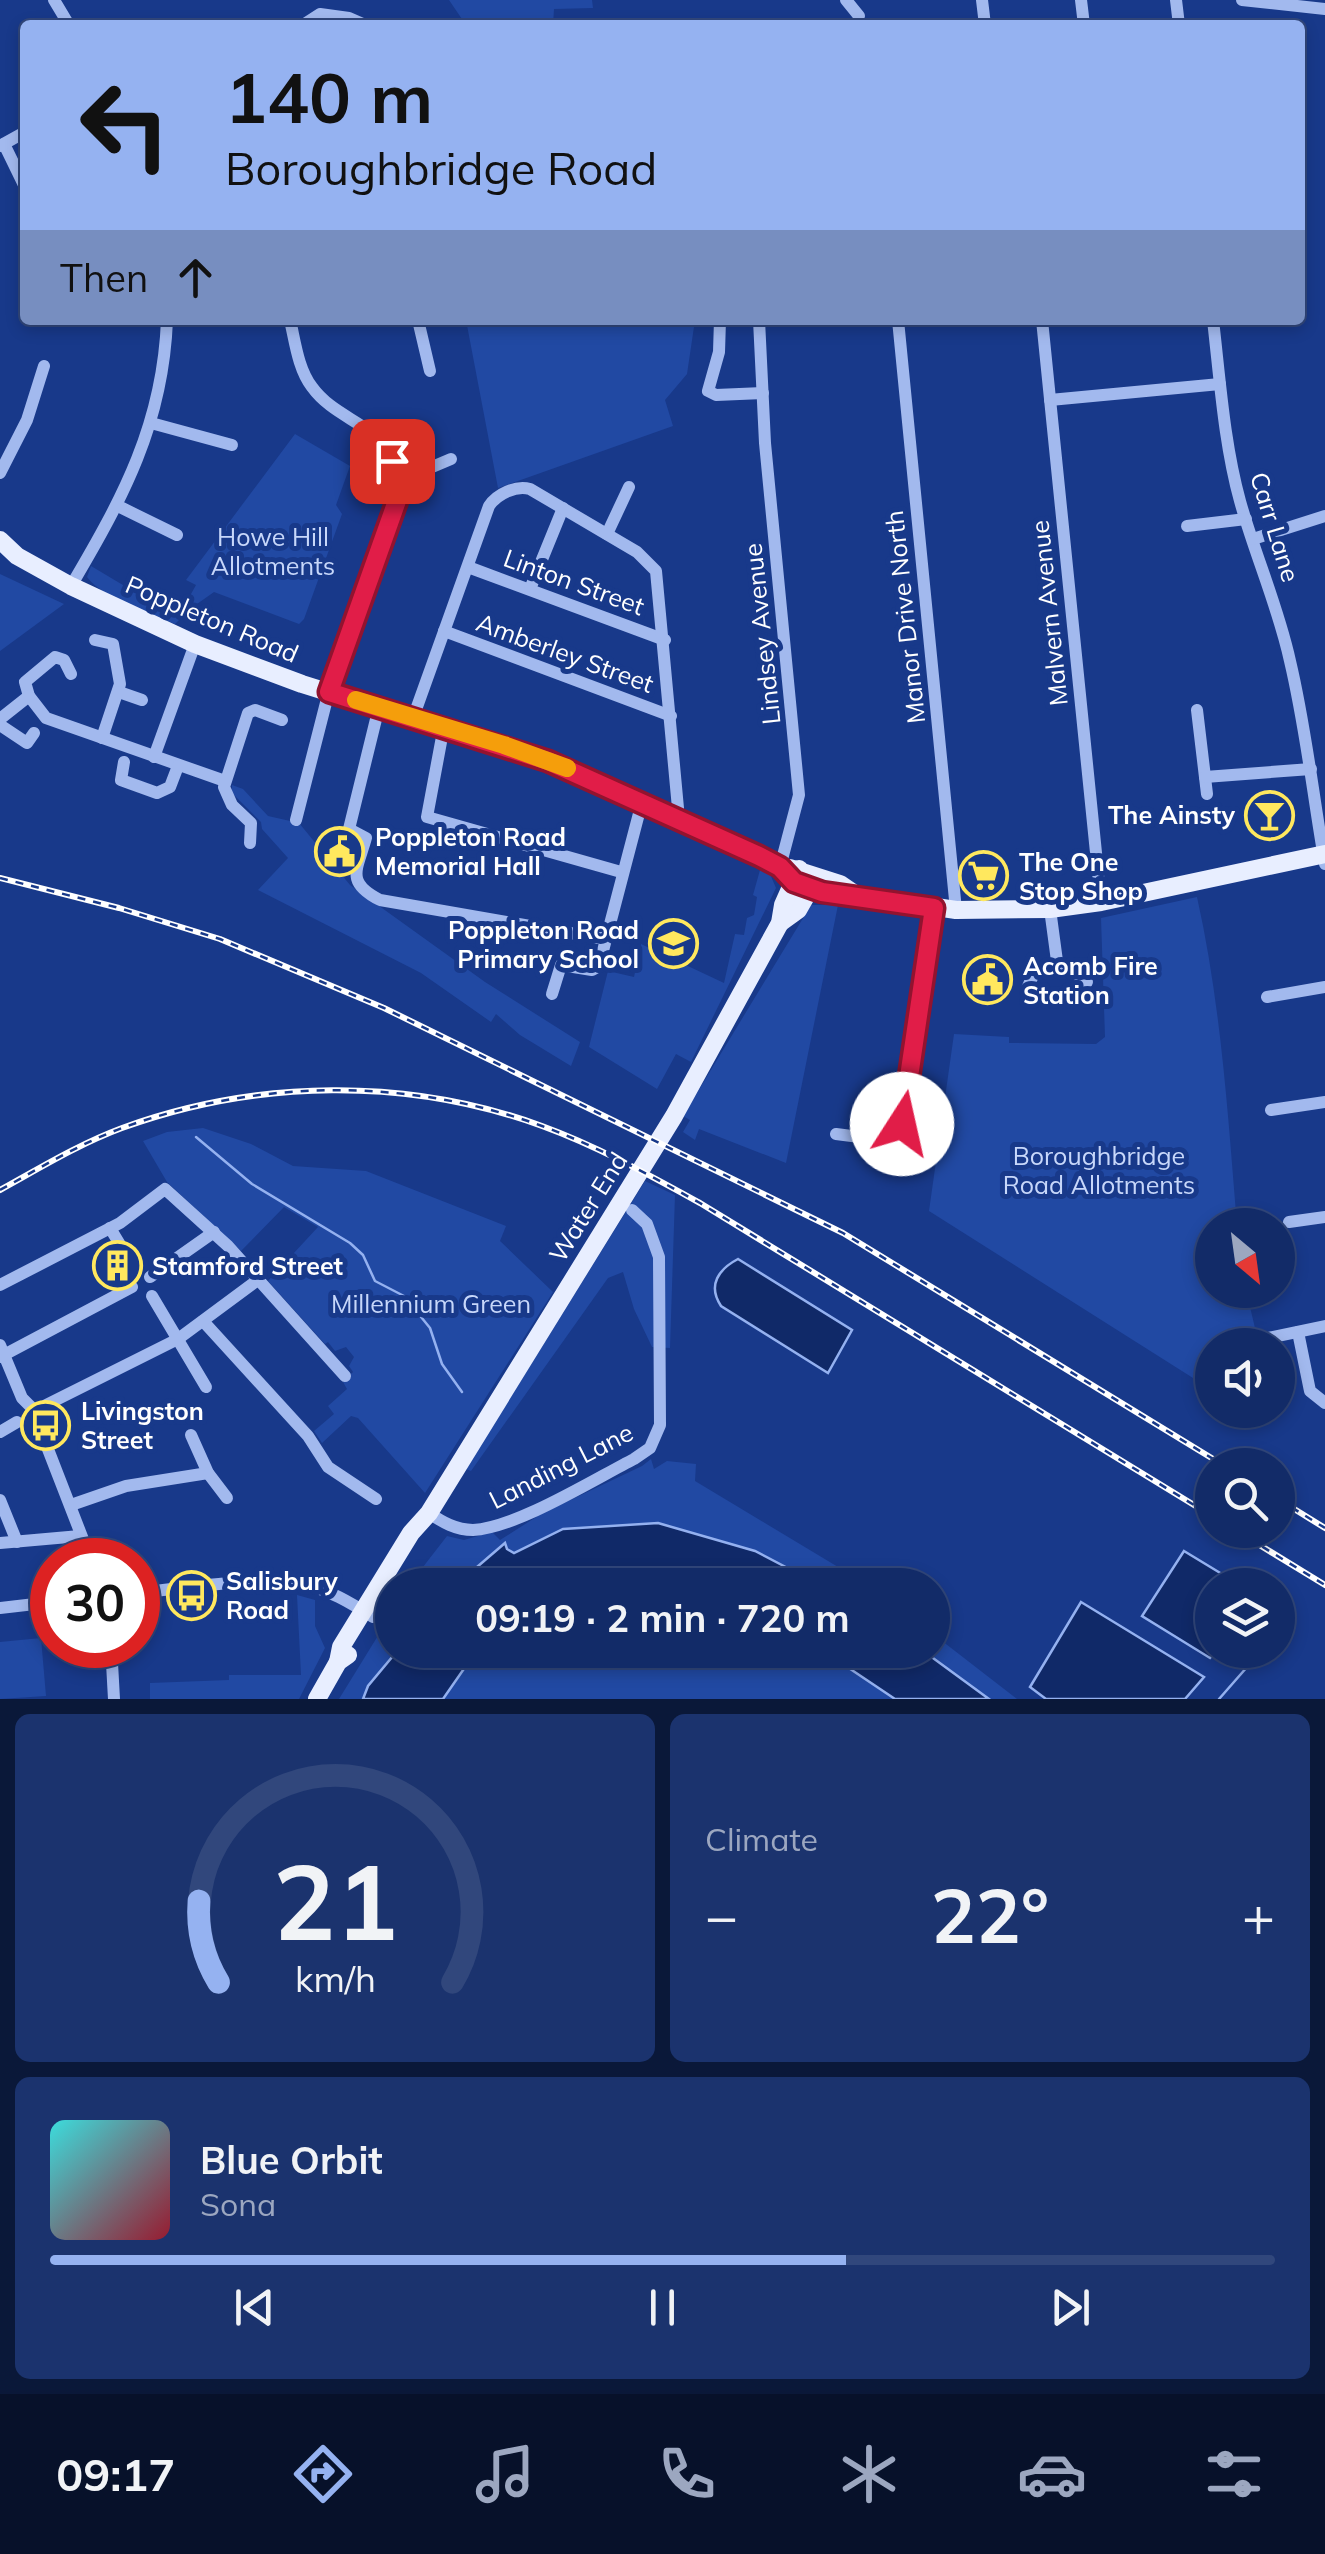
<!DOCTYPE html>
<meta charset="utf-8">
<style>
:root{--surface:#122b68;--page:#1b336e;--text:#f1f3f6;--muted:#9ca7c0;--line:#31477c;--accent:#95b2f1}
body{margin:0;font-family:Mulish,sans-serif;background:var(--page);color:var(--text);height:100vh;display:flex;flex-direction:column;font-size:38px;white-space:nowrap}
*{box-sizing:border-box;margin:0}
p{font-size:32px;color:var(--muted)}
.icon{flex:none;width:55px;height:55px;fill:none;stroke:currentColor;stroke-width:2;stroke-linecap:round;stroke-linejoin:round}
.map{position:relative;height:1699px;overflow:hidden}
.details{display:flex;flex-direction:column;gap:15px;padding:15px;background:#0a1839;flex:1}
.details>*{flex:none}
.top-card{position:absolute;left:20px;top:20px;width:1285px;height:305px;border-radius:10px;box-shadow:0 5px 15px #0003,0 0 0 2px var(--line);background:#95b2f1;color:#111;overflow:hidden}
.needle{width:65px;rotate:151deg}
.fabs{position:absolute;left:1195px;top:1208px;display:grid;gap:20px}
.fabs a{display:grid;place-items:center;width:100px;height:100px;border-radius:50%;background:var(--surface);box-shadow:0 5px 15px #0003,0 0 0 2px var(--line);font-size:50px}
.speed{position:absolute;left:30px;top:1538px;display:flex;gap:20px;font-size:50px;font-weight:700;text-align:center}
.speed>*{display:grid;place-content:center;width:130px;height:130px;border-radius:50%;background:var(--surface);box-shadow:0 5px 15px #0003,0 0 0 2px var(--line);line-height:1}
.speed .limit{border:15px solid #d22;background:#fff;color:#111}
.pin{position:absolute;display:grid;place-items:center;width:85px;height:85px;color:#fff;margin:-42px;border-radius:20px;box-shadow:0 5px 15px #0006}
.me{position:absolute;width:110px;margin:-55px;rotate:10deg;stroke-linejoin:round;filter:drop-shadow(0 0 8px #0008)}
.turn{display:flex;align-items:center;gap:35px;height:210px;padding:0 40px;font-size:45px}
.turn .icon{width:130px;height:130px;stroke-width:2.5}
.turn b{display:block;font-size:70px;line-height:85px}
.then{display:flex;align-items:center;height:95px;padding:0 40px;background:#0003;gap:20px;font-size:38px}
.big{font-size:75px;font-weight:700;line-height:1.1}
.details .widget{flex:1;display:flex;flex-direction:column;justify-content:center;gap:15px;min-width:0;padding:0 35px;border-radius:15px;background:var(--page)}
.details .dial{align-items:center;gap:0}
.dial svg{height:260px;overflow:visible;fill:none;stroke:var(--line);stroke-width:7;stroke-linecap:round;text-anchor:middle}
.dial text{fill:var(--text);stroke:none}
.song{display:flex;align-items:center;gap:30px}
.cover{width:120px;height:120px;border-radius:15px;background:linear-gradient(135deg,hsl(180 70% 55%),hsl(350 70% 35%))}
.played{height:10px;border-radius:5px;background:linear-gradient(90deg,var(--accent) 65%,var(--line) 65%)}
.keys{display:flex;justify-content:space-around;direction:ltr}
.heat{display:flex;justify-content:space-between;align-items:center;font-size:55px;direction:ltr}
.details .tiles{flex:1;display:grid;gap:15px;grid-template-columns:1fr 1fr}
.widget:last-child{grid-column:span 2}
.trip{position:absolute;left:375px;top:1568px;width:575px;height:100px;border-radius:50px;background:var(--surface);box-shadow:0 5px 15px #0003,0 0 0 2px var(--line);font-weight:700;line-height:100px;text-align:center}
.tab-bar{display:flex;height:160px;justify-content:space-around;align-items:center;background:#07112a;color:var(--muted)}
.tab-bar .icon{width:70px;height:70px}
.tab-bar .selected{color:var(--accent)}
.tab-bar b{font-size:45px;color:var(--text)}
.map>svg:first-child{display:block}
</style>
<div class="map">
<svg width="1325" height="1699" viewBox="0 0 1325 1699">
<rect width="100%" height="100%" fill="#18398a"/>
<!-- green -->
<g fill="#2149a3">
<path d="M449,0h143l1,8 -39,1 -1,16h-87z"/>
<path d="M466,320h229l-8,54 -22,26 8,26 -175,62z"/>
<path d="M295,434l55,32 -14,39 6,9 -38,105 -5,5 -85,-32 -17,12 -6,11 -10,-3 15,-27 -10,-5z"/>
<path d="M91,566l89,53 -5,5c-25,-10 -72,-26 -88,-47z"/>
<path d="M0,574l64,30 -64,47z"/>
<path d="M232,785l11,4 25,27 31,7 51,62 25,18 110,79 95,60 -9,24 -51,-31 -24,-21 -5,8 -70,-49 -163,-83 30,-32 -26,-29 -1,-7 -29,-29z"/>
<path d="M760,870l10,4 6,14 -85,174 -15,-8 -19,35 -68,-42 19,-76 26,6 7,-33 83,39 11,-49 9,1 3,-17 7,-3 3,-18 -4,-2z"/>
<path d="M1197,897c24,108 31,218 40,328h-25v65h34l13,55h-47v45l-283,-179 25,-177 55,3v6l87,1 9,-7 -4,-119z"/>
<path d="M811,905h27l-52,258 -87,-34 -4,11 -12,-8 7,-12 -7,-4z"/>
<path d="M203,1128l48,16 42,22 73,5 140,55 -6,15 53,51 -128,201 -67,-75 -7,-2 -29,27 -8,-12 20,-17 -6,-8 19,-17 -4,-7 10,-10 -4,-6 5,-9 -8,-10 -11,4 -7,-9 -3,2 -57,-63 50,-54 -34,-20 -43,44 -74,-69 -24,-41 24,-9z"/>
<path d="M645,1181l30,14 -5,153 -18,-1 -18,-38 -11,-37 -15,6 -137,193 -5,-2z"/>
<path d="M651,1459l3,10 13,-8 29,3 -1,17 173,104h-48l-65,-34 -97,-28 -105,10 -7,7 -33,13 -8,-9 -50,41h-46l38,-49 17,4 28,-8 8,8 41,-26 101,-48z"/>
<path d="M297,1595l18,5v26l10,22 -26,51h-149v-16l79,-3v-5h72z"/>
<path d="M392,1613v37h6l-31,37 -4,12h-24z"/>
<path d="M933,1634l84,65h-28l-67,-49h10z"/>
<path d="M41,1638l5,58 -46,3v-57z"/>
<path d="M477,1650h345l73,49h-452z"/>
</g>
<!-- water -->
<g fill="#102968" stroke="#94b1f0" stroke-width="2.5">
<path d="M738,1259l114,71 -24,43 -107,-67c-14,-21 -2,-37 17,-47z"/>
<path d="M658,1523l97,28 65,34h-364l49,-42 2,6 7,4 49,-24z"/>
<path d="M1184,1551l56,34h-28v65h5l-7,8 -68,-42z"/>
<path d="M1081,1602l123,75 -19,22h-139l-16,-12z"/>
<path d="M398,1650h79l-34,49h-80l5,-13z"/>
<path d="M822,1650h100l67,49h-94z"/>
</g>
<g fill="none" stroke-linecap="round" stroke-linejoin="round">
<!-- stream -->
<g stroke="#94b1f0" stroke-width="2.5">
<path d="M196,1137l56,47 98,59 13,12 12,26 29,15 26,32 12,36 20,28"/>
<path d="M1278,1632l16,-19"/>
<path d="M1219,1699l43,-49"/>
</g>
<!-- minor -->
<g stroke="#a2b9ee" stroke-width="12">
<path d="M54,0l15,25"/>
<path d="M846,0l13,16"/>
<path d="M982,0l3,25"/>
<path d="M1081,0l3,25"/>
<path d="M1176,0l3,25"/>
<path d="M1242,0l83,9"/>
<path d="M303,25l17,-11 29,4 16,7"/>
<path d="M4,144l21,43"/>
<path d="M0,146l25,-14"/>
<path d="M290,320c5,21 8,49 22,67 29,40 84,36 87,103l-70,201 -33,129"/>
<path d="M418,320l12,51"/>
<path d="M720,320l-1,32 -11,39 8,4 47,-2"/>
<path d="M759,320l6,123 34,352 -19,72"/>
<path d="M898,320l58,590"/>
<path d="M1042,320l59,582"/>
<path d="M1213,320c7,60 11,123 27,181 15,54 38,105 50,160 16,67 23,135 35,203"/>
<path d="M1050,400l170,-16"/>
<path d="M151,423l81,22"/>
<path d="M0,473l27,-53 17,-54"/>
<path d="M399,481l52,-22"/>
<path d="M118,506l59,29"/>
<path d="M1187,526l59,-7"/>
<path d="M607,534l22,-47"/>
<path d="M1253,539l72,-23"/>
<path d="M468,567l197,73"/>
<path d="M71,586c52,-88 92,-162 96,-266"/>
<path d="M530,589l33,-81"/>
<path d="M444,631l227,85"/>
<path d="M95,640l18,4 7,40 -18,54"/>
<path d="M71,674l-7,-14 -9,-3 -30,25 4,14 17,22 179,63"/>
<path d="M119,692l23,8"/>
<path d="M379,707l-30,122 17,9c-9,32 -21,44 14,62l225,39"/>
<path d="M1197,710l10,84"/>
<path d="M413,718l76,-212c8,-12 27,-21 41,-17l107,63 19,19 23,248"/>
<path d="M0,719l29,-23"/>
<path d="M0,725l27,18 7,-10"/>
<path d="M444,726l-17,91 194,55"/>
<path d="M154,757l41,-113"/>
<path d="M124,762l-3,18 36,13 13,-6 8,-21"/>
<path d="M1205,777l106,-8"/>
<path d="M250,843l1,-20 -19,-18 -8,-18 24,-74 7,-3 27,10"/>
<path d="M1050,909l7,52"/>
<path d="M1026,991l9,-20 22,-10 30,21"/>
<path d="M552,994l9,-29 31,5 7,-4 43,-164"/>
<path d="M1267,997l58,-10"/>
<path d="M1271,1110l54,-8"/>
<path d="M836,1134l47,6 19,-16 33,-216"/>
<path d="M1289,1222l36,-5"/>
<path d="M110,1228l23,38"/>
<path d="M150,1277l64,-45"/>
<path d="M0,1285l120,-62 45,-34 63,57 117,130"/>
<path d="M152,1296l54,91"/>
<path d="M203,1321l105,115 20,31 48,32"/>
<path d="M1298,1332l12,59 15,12"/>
<path d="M1263,1339l62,-13"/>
<path d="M0,1345l22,53 10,10 59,152"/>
<path d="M0,1357l132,-70"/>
<path d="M46,1405l132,-66 81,-60"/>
<path d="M0,1432l17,-10"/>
<path d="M191,1435l17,38 19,25"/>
<path d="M0,1500l17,42"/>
<path d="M71,1505l55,-19 82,-13"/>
<path d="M429,1513c13,9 27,17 44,17 43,-2 120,-50 161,-71l16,-11 10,-23 -1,-168 -12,-33 -15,-14"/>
<path d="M0,1543l80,-7"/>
<path d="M138,1593c43,-5 124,-17 164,-9 26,5 49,19 71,33"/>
<path d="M0,1608l52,-6"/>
<path d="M111,1645l3,54"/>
</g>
<!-- major -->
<g stroke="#e8eeff" stroke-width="18">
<path d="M0,540l17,16 54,30 124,58 107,40 246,77 181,80 51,26 13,15 44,14 19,-1 100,15 94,-1 51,-7 224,-48"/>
<path d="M790,868l50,16 16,11"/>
<path d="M780,923l18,-13 16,-28"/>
<path d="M338,1662l3,-15 70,-114 18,-20 245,-397 106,-193 3,-18 16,-36"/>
<path d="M317,1699l21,-37 10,-7"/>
</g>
<defs>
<g id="rail">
<path d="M0,878l119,30 101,31 164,69 459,225 380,232"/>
<path d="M0,1190c40,-22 79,-46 122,-62 135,-49 286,-51 420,-2 55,20 107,49 158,77l512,313"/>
<path d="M1278,1499l47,29"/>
<path d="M1235,1530l90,55"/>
</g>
</defs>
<!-- rail casing -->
<use href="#rail" stroke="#fff" stroke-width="6"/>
<!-- rail -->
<use href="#rail" stroke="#18398a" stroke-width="2.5" stroke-dasharray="8" stroke-linecap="butt"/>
</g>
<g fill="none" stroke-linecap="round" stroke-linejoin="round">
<defs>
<path id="route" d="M392,461l7,20 -1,17 -69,194 219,69 211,95 21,11 14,15 28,10 112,16 -32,216"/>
</defs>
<!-- route casing -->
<use href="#route" stroke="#92132f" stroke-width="25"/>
<!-- route -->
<use href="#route" stroke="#e11d48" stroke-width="18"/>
<!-- slow -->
<path stroke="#f59e0b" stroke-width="18" d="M356,700l148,45 63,23"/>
</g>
<!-- icons -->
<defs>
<symbol id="bar-ring" viewBox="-11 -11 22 22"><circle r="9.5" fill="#18398a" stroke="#ffe85e" stroke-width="1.5"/><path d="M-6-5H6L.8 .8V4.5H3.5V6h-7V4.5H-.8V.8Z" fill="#ffe85e"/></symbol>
<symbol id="civic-ring" viewBox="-11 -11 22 22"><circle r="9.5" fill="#18398a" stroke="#ffe85e" stroke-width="1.5"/><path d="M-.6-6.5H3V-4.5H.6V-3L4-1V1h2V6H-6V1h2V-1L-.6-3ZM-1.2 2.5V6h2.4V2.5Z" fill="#ffe85e"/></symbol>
<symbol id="supermarket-ring" viewBox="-11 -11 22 22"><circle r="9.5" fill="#18398a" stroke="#ffe85e" stroke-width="1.5"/><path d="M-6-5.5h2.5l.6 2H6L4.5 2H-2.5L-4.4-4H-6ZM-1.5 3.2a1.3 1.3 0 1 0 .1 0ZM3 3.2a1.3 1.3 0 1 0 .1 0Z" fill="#ffe85e"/></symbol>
<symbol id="school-ring" viewBox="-11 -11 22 22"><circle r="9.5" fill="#18398a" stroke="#ffe85e" stroke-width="1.5"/><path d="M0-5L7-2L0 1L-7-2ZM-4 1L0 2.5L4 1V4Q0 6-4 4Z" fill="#ffe85e"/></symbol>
<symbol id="building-ring" viewBox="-11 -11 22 22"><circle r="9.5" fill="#18398a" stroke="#ffe85e" stroke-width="1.5"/><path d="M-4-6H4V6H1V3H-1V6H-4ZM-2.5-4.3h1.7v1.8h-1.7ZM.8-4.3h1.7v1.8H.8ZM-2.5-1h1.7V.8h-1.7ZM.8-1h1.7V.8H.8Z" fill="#ffe85e"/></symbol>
<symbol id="bus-ring" viewBox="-11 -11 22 22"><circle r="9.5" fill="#18398a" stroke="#ffe85e" stroke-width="1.5"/><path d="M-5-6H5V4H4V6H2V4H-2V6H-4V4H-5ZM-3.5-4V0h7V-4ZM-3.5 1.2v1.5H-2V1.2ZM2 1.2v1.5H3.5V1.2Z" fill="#ffe85e"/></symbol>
</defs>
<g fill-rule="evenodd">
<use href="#bar-ring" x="1242" y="788" width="55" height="55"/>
<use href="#civic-ring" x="312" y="824" width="55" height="55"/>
<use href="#supermarket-ring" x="956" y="848" width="55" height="55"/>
<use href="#school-ring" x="646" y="916" width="55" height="55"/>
<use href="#civic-ring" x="960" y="952" width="55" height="55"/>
<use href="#building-ring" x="90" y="1238" width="55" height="55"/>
<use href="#bus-ring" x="18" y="1398" width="55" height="55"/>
<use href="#bus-ring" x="164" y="1568" width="55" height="55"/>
</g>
<g text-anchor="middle" stroke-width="10" stroke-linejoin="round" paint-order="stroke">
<!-- street labels -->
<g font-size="25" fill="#fff" stroke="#18398a">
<text transform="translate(1275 527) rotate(73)" y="9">Carr Lane</text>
<text transform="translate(574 582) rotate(20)" y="9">Linton Street</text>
<text transform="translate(1049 613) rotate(-96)" y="9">Malvern Avenue</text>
<text transform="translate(905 617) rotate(-96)" y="9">Manor Drive North</text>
<text transform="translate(212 619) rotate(23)" y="9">Poppleton Road</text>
<text transform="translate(762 634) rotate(-96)" y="9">Lindsey Avenue</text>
<text transform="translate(565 653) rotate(20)" y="9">Amberley Street</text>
<text transform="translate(588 1207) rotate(-58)" y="9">Water End</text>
<text transform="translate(561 1466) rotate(-27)" y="9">Landing Lane</text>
</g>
<!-- park labels -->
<g font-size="25" fill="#c7d7fa" stroke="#18398a">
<text x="273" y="546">Howe Hill<tspan x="273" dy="29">Allotments</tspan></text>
<text x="1099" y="1165">Boroughbridge<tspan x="1099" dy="29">Road Allotments</tspan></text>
<text x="431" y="1313">Millennium Green</text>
</g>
<!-- poi labels -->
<g font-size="25" font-weight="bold" fill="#fff" stroke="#18398a" text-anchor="start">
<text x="1235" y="824" text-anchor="end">The Ainsty</text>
<text x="375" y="846">Poppleton Road<tspan x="375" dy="29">Memorial Hall</tspan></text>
<text x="1019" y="871">The One<tspan x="1019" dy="29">Stop Shop</tspan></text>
<text x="639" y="939" text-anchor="end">Poppleton Road<tspan x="639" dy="29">Primary School</tspan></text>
<text x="1023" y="975">Acomb Fire<tspan x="1023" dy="29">Station</tspan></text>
<text x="152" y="1275">Stamford Street</text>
<text x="81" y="1420">Livingston<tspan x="81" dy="29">Street</tspan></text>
<text x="226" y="1590">Salisbury<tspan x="226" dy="29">Road</tspan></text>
</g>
</g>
</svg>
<div class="fabs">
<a><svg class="needle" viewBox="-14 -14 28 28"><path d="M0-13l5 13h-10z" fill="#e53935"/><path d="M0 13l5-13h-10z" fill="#9ca7c0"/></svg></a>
<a><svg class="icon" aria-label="sound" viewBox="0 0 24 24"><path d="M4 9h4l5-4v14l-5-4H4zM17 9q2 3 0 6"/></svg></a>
<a><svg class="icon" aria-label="search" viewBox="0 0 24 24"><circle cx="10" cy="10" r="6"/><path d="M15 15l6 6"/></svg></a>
<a><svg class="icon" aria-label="layers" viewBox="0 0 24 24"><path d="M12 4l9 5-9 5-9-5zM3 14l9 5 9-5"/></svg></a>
</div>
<div class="speed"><div class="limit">30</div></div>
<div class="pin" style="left:392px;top:461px;background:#d93025"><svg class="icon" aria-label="arrive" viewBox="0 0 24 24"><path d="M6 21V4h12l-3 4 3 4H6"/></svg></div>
<svg class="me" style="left:902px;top:1124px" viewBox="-20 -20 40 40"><circle r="19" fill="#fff"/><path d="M0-13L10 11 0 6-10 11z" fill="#e11d48"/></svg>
<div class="trip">09:19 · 2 min · 720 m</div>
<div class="top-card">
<div class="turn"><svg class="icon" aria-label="left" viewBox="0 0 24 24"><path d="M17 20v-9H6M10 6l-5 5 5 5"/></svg><div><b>140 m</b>Boroughbridge Road</div></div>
<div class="then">Then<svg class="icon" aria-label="ahead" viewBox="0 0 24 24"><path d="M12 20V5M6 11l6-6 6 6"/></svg></div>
</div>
</div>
<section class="details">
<div class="tiles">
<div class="widget dial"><svg viewBox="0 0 100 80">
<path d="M14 69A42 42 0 1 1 86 69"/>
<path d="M14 69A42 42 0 0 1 8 44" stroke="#95b2f1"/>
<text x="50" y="56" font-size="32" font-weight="700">21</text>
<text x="50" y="72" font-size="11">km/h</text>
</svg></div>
<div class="widget"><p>Climate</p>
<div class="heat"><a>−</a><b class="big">22°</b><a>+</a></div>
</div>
<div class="widget">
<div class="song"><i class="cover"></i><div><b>Blue Orbit</b><p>Sona</p></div></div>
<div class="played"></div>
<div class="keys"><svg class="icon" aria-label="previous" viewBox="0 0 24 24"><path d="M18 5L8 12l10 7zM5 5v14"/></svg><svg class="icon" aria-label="pause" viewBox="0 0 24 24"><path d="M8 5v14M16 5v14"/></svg><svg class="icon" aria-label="next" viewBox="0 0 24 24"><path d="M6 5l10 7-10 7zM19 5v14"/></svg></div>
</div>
</div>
</section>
<nav class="tab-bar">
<b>09:17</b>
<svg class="icon selected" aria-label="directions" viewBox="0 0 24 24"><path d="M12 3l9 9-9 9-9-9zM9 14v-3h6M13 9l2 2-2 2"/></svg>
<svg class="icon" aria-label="music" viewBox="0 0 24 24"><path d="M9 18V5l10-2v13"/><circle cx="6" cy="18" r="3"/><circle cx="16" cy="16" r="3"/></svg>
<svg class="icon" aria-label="phone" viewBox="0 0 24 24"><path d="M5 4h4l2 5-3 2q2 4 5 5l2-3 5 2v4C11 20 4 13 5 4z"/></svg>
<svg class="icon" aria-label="climate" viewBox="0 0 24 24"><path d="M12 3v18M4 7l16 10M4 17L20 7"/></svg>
<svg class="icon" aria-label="car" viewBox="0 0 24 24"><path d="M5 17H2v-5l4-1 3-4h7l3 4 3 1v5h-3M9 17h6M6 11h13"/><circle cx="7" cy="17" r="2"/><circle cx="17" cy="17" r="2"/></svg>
<svg class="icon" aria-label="filters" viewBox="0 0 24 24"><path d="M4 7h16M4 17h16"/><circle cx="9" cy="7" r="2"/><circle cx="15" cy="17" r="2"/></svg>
</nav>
